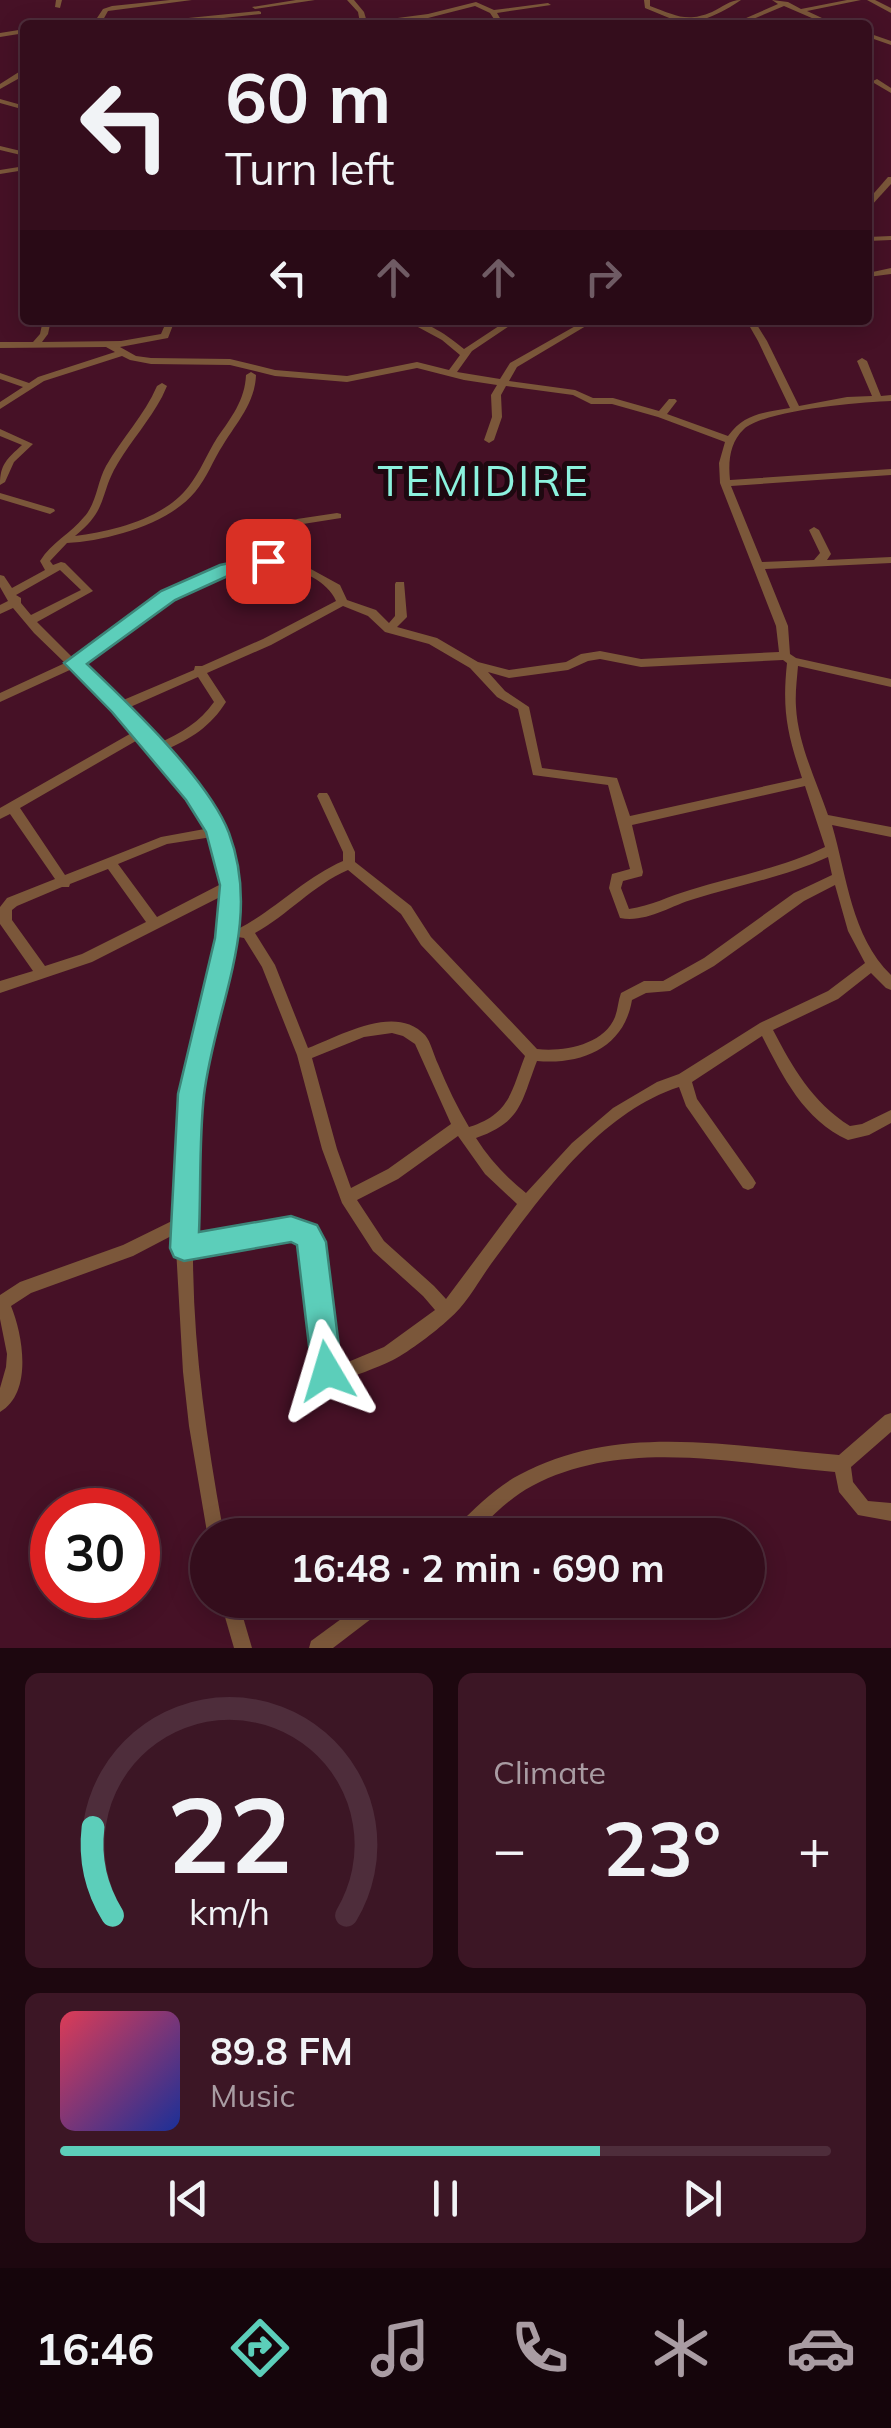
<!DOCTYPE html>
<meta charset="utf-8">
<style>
:root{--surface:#340d1c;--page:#3c1625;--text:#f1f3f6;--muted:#a99ca3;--line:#4e2d3b;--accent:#5cceba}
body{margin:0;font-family:Mulish,sans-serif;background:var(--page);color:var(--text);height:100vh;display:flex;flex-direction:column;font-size:38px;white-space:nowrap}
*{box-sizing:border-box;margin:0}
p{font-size:32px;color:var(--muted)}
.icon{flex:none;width:55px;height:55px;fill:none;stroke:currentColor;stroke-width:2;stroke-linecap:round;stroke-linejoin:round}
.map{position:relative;height:1648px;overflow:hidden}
.sheet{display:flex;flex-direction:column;gap:25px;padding:25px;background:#1d070f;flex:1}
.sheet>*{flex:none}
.banner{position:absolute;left:20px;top:20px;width:852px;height:305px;border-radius:10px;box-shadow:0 5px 25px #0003,0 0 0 2px var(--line);background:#340d1c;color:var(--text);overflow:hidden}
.speed{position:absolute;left:30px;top:1488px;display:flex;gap:20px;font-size:50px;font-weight:700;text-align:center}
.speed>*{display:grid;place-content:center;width:130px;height:130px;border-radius:50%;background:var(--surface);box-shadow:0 5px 25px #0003,0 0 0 2px var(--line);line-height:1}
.speed .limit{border:15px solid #d22;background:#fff;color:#111}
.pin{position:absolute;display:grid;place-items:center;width:85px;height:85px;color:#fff;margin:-42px;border-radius:20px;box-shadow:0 5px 15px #0006}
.me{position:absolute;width:110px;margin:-55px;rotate:353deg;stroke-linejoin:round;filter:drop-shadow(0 0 8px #0008)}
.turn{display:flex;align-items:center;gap:35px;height:210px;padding:0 40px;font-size:45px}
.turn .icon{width:130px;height:130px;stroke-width:2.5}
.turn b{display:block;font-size:70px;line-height:85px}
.lanes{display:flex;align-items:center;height:95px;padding:0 40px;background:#0003;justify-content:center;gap:50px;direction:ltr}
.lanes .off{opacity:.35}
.big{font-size:75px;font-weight:700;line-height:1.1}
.sheet .widget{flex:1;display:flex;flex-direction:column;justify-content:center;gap:15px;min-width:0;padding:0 35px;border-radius:15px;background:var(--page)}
.sheet .dial{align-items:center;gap:0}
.dial svg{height:260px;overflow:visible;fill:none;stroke:var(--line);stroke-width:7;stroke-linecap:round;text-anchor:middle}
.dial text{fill:var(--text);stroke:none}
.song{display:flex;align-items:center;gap:30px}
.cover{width:120px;height:120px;border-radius:15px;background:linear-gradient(135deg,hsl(350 70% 55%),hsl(230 70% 35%))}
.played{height:10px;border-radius:5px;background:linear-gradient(90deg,var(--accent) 70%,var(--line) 70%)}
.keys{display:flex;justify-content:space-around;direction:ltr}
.heat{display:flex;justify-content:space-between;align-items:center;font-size:55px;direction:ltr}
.sheet .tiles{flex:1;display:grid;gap:25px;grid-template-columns:1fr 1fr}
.widget:last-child{grid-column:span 2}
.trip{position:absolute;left:190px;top:1518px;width:575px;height:100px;border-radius:50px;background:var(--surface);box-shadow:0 5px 25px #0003,0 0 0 2px var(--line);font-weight:700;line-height:100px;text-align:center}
.menu{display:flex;height:160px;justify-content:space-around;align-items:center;background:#15050b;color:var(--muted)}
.menu .icon{width:70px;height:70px}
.menu .active{color:var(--accent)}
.menu b{font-size:45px;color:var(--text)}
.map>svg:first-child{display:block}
</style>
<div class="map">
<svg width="891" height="1648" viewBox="0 0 891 1648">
<rect width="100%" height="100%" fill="#461126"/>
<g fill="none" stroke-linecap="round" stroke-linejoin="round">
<!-- minor -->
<g fill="#7b573a" fill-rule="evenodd">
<path d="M56,0h6l-2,8 -5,-1z"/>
<path d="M170,0h22l-84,11 -5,9 11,5h-9l-11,-4 -38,4 41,-7 6,-9 9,-3z"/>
<path d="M296,0h19l-60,9 -3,-2z"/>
<path d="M347,0h7l10,12 3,10 61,-8 48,-12 18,8 54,-7 3,2 -54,8 7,12h-6l-8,-12 -15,-7 -47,12 -54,7h-19l5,-2 -2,-11z"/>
<path d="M644,0h6v6c25,9 36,17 62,6 11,-5 17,-12 29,-12 -20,14 -45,25 -70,25l8,-3 -34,-14z"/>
<path d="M772,0l16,2 13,7 46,-9h14l-54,11 30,14h-9l-44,-19 -45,19h-9l48,-21z"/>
<path d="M867,0h8l16,8v5z"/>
<path d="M259,11l2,1v2l-103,11h-23l3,-2z"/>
<path d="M441,20l2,1v2l-19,2z"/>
<path d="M25,29v4l-25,4v-4z"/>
<path d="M868,33l23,8v4l-23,-8z"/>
<path d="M22,70h3v5l-25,14v-5z"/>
<path d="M877,79l14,9v5l-17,-10 -1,-2z"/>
<path d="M0,99l25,7v4l-25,-7z"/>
<path d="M0,146l25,6v4l-25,-6z"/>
<rect x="868" y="150" width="4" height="4"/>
<path d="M25,166v4l-25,4v-4z"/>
<path d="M888,177h3v7l-20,22h-3v-6z"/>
<path d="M891,236v4l-23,1v-4z"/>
<path d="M891,268v6l-23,3v-4z"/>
<path d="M43,320h8l-3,14 -6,8 79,-1 40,-7 6,-14h8l-7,18 -48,9 16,9 15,2 79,1 45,11 72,6 70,-14 32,8 11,-15 -18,-15 -37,-20c22,0 43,16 59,29l44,-29h10l-46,31 -15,21 43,7 10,-16 76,-43h10l-79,47 -8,14 66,9 18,8h20l46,13 10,-12h6l2,2 -10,13 61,22c17,-23 35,-23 62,-28l-32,-67 -12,-21h8l13,21 32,65 48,-9 25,-1 -15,-35 5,-3 5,3 14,35 10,-1v6c-30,1 -126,9 -147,28 -14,13 -16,32 -14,51l161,-11v6l-160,11 31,76 52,-2 6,-7 -11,-23 5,-3 5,3 12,24 -4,6 64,-3v6l-126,6 23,57 2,28 6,4 95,21v8l-93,-21c-1,13 -3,27 -2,41 2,37 20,73 32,108l63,12v10l-59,-12c15,51 19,111 59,150v15l-5,-2 -15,-15 -33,26 -65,31c20,38 39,72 77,96l12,-2 29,-14v13l-22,12 -21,5c-44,-20 -65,-63 -86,-104l-70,46 5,17 56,79 3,5 -3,5 -5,2 -5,-2 -57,-82 -7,-19c-82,27 -139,111 -188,177 -13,18 -25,41 -42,55 -14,13 -39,32 -56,41 -18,9 -38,15 -57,23l-15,-6 -2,-6 -14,-127 -3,-4 -11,-4 -98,18c0,94 14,188 31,281h-16v3l-19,-112 -6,-54 -7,-124 1,-15 -44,23 -102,37 -20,13c12,29 22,87 -11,106v-24l6,-21 1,-13 -7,-35v-24l20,-13 103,-37 55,-27c0,-51 2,-104 11,-154 10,-57 29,-107 33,-166v-2l-130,66 -92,31v-12l33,-10 -33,-47v-17l7,-9 48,-19 -45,-65 -10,5v-11l135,-77 -22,-24 -41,-38 -72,33v-9l65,-30 -31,-30 -21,-25 -13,6v-9l8,-4 -8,-14v-12l4,1 8,12 33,-18 -5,-9c12,-19 30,-27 44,-44 13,-14 13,-35 22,-51 16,-28 38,-50 51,-80l5,-3 5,3 -5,11c-13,24 -30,43 -44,66 -19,31 -9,46 -43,73 38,-5 89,-17 114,-50 11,-14 18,-32 28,-48 14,-20 28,-38 29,-63l5,-3 5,3c-1,28 -19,47 -33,70 -10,15 -16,33 -28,47 -26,32 -88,49 -128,51l-17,18 3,4 8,-3 4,1 28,28 -56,31 36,36c54,-37 121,-100 190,-100l2,-26 32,-13 40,-6 4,1v4l-38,6 -29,12 -1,22 25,4 42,23 7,15 29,10 13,13 6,-7v-32l1,-2h8l3,35 -10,10 40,11 41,24 31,8 57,-8 15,-8 19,-3 41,8 138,-7 -3,-26 -56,-143 -1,-20 6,-21 -67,-25 -46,-13h-21l-18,-9 -67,-9 -5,9 1,22 -8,23 -5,3 -5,-3 8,-23 -1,-22 6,-10 -33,-5 -47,-12 -70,14 -72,-6 -45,-11 -79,-1 -21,-4 -8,-4 -78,25 -44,28v-7l23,-15 -23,-8v-6l29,10 9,-6 77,-25 -9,-5 -106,1v-6h33l7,-8zM280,564c20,6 48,17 56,37l-73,38 -61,27h-7l-1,4 -73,31 -41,-37c52,-36 105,-87 169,-98 10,-2 21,-2 31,-2zM60,570l21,20 -50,25 -10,-12v-5l-5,-3zM343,606l25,10 17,16 44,12 41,24 27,29 21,12 15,66 75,10 22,84 -18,5 -3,14 11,30c26,5 50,-12 74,-19 45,-14 91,-22 134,-42l4,18 -38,18 -90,65 -41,23h-19l-23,12c-3,8 -3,16 -6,24 -11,28 -52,35 -78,32l-106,-112 -20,-31 -56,-44v-10l-26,-56 -2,-3h-8l-2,3 26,56v9c-39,17 -68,49 -105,68l-2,4 2,4 6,1 18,29 35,88 25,94 20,54 31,48 50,45 12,14 -51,37 -48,20 -16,-125 -8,-12 -21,-8 -98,17c0,-58 0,-119 10,-176 11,-57 37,-115 32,-174l3,-4 -4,-4c-5,-60 -33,-87 -69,-131 26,-11 46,-24 61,-48l-19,-29 64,-28zM600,659l41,8 142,-7 4,3c-5,47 0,70 15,115l-172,38 -13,-38 -75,-10 -13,-61 -24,-16 -17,-19 21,6 59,-8 20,-9zM198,677l16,25c-14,20 -33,31 -55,41l-31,-35zM141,738l54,66 15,24 -49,9 -96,38 -45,-67zM805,786l20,61c-43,21 -90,29 -135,43 -21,6 -39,16 -61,19l-8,-21 2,-7 19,-5 1,-4 -11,-47zM212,837l8,28 1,19 -64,33 -39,-53 49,-20zM108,869l38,53 -64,32 -37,12 -33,-46v-10l5,-4 45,-19h7l1,-3zM348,870l53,44 20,31 104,111c-14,36 -15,58 -56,71 -12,-20 -22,-41 -31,-63 -4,-8 -7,-22 -13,-29 -30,-32 -85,1 -117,13l-33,-83 -20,-32c33,-18 58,-48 93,-63zM835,885l13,46 17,32 -37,28 -68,32 -81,51 -22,8 -44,26 -41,35 -46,50c-20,-16 -37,-34 -50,-55 46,-16 45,-36 61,-77 45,4 87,-13 95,-61l14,-7 24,-2 44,-25 90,-65zM392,1033l11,3 12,8 36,80 -63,45 -37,19 -14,-39 -25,-91 52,-21zM458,1136l27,38 32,30 -71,95 -12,-13 -50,-45 -27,-41 41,-21z"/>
<path d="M0,429l33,15 -19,18 -9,20 -5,3c0,-21 7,-26 22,-40l-22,-9z"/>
<path d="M0,493l54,16 1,2 -5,3 -50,-15z"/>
<path d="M891,1413v19l-40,35 2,15 15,19 23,2v18l-33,-6 -19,-23 -4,-20c-100,-8 -210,-35 -303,14 -23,12 -41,32 -60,49h-22l3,-6c21,-19 41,-41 66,-54 100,-54 213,-28 320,-20l46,-40z"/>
<path d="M220,1600h18l14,48h-18z"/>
<path d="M367,1600h24l-3,6 -55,42h-24l2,-7z"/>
</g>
</g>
<!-- route -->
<path fill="#5cceba" stroke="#3c8679" stroke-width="2.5" d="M268,555l10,6 -3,5 -43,8 -57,26 -88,64c42,40 122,116 142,169 34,91 -14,172 -25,262 -5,45 -3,92 -5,137l92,-16 26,9 9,17 16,129 -4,11 -11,4 -10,-4 -5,-11 -15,-126 -6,-3 -107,19 -10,-4 -4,-9 8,-154 37,-156 5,-53 -14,-53 -20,-32 -74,-88 -48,-49 97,-72 59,-26z"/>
<g text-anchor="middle" stroke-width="10" stroke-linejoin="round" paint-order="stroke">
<!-- quarter labels -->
<g font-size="42" letter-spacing="2.5" fill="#8cf2de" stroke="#1e0810">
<text x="484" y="496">TEMIDIRE</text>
</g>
</g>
</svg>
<div class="speed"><div class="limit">30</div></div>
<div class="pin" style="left:268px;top:561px;background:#d93025"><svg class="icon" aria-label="arrive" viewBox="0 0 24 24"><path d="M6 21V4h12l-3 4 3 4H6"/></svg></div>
<svg class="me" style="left:327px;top:1371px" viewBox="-20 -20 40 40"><path d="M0-17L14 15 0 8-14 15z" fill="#5cceba" stroke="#fff" stroke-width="4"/></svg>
<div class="trip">16:48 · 2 min · 690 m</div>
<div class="banner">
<div class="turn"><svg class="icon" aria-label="left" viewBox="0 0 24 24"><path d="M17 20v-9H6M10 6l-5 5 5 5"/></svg><div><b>60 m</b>Turn left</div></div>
<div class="lanes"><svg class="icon" aria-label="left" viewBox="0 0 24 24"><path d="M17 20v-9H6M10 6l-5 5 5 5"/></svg><svg class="icon off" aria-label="ahead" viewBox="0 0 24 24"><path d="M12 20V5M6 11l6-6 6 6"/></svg><svg class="icon off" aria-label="ahead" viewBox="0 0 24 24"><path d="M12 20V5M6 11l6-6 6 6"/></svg><svg class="icon off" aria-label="right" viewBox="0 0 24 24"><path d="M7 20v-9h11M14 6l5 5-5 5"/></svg></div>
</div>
</div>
<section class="sheet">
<div class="tiles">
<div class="widget dial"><svg viewBox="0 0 100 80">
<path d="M14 69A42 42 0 1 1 86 69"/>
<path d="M14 69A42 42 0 0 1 8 42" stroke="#5cceba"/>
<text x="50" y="56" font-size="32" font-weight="700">22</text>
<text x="50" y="72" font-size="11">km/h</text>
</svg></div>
<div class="widget"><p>Climate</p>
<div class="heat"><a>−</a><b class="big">23°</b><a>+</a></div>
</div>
<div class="widget">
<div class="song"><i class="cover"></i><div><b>89.8 FM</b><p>Music</p></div></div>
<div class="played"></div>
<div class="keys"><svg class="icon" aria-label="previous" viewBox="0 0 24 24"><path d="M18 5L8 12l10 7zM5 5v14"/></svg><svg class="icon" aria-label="pause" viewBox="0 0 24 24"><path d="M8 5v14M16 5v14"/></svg><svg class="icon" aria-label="next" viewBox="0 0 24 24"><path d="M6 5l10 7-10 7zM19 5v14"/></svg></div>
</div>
</div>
</section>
<nav class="menu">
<b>16:46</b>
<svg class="icon active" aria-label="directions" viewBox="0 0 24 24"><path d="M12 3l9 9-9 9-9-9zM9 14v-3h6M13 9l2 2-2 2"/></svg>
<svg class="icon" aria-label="music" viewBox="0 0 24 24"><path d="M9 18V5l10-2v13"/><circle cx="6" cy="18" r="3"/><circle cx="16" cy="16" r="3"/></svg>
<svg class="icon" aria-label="phone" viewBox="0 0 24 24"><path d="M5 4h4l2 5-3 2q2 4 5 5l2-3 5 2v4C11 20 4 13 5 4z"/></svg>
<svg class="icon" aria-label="climate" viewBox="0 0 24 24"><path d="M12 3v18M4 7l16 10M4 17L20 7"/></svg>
<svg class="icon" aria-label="car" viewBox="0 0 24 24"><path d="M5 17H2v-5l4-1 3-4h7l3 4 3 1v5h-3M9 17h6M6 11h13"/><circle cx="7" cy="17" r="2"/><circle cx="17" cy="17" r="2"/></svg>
</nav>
